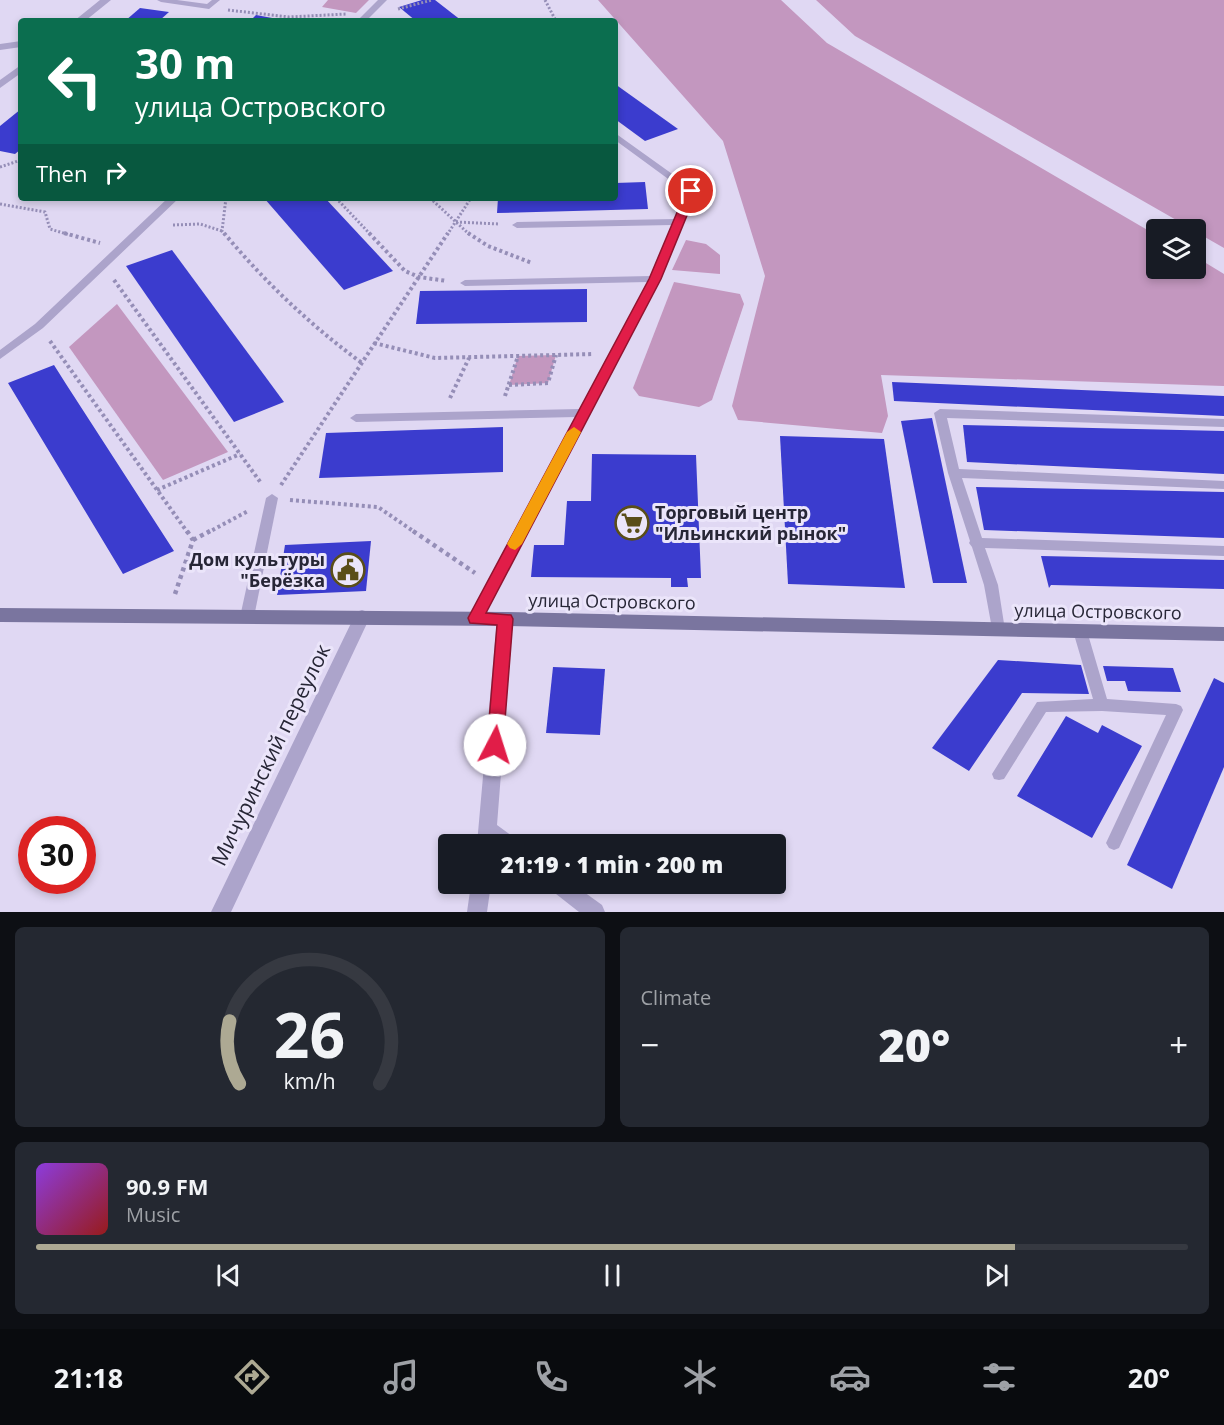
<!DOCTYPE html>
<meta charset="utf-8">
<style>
:root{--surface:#171b24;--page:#242831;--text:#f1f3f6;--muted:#9ea1a6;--line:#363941;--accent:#ada993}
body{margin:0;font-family:"Open Sans",sans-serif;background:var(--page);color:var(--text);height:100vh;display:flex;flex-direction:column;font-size:22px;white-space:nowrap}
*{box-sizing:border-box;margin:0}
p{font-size:20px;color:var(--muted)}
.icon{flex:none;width:33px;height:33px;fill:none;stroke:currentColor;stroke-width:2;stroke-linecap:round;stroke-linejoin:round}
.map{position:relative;height:912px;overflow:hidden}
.side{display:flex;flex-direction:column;gap:15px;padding:15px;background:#0d0f14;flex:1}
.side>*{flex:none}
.guide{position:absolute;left:18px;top:18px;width:600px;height:183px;border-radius:6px;box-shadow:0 3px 9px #0003;background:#0b6e4f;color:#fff;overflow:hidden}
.buttons{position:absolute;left:1146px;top:219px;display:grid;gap:12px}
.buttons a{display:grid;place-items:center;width:60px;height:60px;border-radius:6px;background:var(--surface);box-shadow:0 3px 9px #0003;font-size:30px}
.speed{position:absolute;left:18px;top:816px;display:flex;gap:12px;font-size:30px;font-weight:700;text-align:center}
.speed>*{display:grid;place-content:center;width:78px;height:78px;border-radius:50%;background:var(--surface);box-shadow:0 3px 9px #0003;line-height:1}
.speed .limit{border:9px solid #d22;background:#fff;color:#111}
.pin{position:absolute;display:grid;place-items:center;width:51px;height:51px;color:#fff;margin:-26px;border:3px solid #fff;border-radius:50%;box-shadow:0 2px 6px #0007}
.me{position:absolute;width:66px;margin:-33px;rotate:5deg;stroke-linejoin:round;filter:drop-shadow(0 0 4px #0008)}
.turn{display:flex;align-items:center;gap:21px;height:126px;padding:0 18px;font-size:27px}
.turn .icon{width:78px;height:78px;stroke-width:2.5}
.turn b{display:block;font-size:42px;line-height:51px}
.then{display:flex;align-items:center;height:57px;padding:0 18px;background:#0003;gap:12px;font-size:22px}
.big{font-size:45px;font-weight:800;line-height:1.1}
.side .card{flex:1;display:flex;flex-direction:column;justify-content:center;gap:9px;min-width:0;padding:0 21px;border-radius:9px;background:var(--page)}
.side .dial{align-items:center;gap:0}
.dial svg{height:156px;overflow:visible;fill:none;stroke:var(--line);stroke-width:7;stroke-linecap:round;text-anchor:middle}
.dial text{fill:var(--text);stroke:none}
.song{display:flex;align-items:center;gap:18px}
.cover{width:72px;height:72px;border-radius:9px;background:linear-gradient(135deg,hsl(270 70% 55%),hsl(0 70% 35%))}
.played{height:6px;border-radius:3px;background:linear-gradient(90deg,var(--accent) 85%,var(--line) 85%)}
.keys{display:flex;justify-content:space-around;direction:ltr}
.heat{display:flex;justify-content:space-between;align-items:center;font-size:33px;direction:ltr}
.side .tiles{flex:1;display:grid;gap:15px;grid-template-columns:1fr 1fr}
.card:last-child{grid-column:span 2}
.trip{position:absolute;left:438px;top:834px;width:348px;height:60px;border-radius:6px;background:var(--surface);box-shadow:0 3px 9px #0003;font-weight:800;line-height:60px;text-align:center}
.menu{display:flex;height:96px;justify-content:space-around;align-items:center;background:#090b0e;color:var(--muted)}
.menu .icon{width:42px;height:42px}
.menu .current{color:var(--accent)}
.menu b{font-size:27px;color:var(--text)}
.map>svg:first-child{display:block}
</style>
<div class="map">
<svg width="1224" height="912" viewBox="0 0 1224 912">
<rect width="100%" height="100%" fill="#e0d8f3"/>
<!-- green -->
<g fill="#c397bf">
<path d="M328,0h41l-13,13 -34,-6z"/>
<path d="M598,0h183l46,43 329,192v33h40v-11l28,17v112l-343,-11 7,41 -6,17 -144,-13 -6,-14 33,-130 -42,-135z"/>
<path d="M816,0h408v248l-28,-16v-2l-4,-1 -337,-193z"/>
<path d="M686,240l20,4 14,11v19l-48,-4z"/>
<path d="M674,282l66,12 4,10 -32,96 -13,7 -60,-11 -6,-8z"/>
<path d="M117,304l111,148 -65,28 -94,-133z"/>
<path d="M556,355l-8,28 -39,2 9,-29z"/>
</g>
<!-- building -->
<g fill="#3b3cce">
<path d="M422,0h13l27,21h-46l-17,-14z"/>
<path d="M140,8l29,4 -10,9h-34z"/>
<path d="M256,15l27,5v1h-33z"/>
<path d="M615,84l63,45 -33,12 -30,-22z"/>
<path d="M21,109v40l-6,5 -15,-3v-25z"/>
<path d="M645,182l3,27 -151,4 1,-15h117v-15z"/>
<path d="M264,198h61l68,73 -49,19z"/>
<path d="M172,250l112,152 -50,20 -108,-156z"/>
<path d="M587,289v33l-171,2 4,-33z"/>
<path d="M54,365l12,19 108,167 -51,23 -115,-191z"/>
<path d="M892,382l332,14v20l-330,-15z"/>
<path d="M932,418l35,165h-34l-32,-162z"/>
<path d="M963,425l261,6v43l-257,-12z"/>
<path d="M503,427v45l-184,6 7,-45z"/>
<path d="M780,436l104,3 21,149 -117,-4z"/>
<path d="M592,454l104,1 5,123h-14l1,9h-17v-9l-140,-1 3,-32h30l3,-44h24z"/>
<path d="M976,487l248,5v46l-240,-8z"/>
<path d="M371,541l-5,50 -89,4 8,-50z"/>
<path d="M1041,556l183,4v29l-173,-4 -2,3z"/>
<path d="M998,660l83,5 8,29 -67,-1 -53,78 -37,-23z"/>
<path d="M1103,666l70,2 8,24 -53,-1 -3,-10h-18z"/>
<path d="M553,667l52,2 -5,66 -54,-2z"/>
<path d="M1214,678l10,5v84l-52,122 -45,-24z"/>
<path d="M1066,716l32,17 4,-8 40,21 -50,92 -75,-42z"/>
</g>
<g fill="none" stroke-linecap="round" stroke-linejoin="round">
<!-- path-far2 -->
<g stroke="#958eb7" stroke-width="3" stroke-dasharray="2 2" stroke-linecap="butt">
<path d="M545,0l11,21"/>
<path d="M398,9l34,-9"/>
<path d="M228,10l61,7 57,-3"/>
<path d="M0,167l21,-7"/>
<path d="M336,198l35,37"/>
<path d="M430,198l40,37"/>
<path d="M0,204l45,8 5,17 20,6"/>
<path d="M456,222l43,2"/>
<path d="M173,225l27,-1 22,7"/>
<path d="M225,235l-3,-4 4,-33"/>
<path d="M447,235l24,-37"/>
</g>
<!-- path-far1 -->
<g stroke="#958eb7" stroke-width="4" stroke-dasharray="3 3" stroke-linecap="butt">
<path d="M64,233l36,10"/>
<path d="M224,233c41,49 86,92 138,130"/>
<path d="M369,233l36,38 14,6 28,4"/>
<path d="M468,233l20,13 44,17"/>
<path d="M114,280l147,203"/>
<path d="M50,341l138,192"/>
<path d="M374,343l61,15 159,-4"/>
<path d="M509,385l39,-2 8,-28"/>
<path d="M505,396l13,-40"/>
<path d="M450,398l19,-40"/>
<path d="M281,485l167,-252"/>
<path d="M157,490l83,-36"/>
<path d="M290,500l88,7 38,26"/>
<path d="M207,533l41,-22"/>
</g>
<!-- path -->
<g stroke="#958eb7" stroke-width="4.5" stroke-dasharray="4 4" stroke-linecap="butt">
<path d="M413,531l62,42"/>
<path d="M193,540l17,-9"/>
<path d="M175,594l18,-54 -6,-9"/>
</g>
<!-- service -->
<g fill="#aca4cb" fill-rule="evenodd">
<path d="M157,0h20l30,4 5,-4h8l-11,9 -48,-7z"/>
<path d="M378,0h9l-21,21h-9z"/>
<path d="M615,133l81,58 -36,88 -180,343 -5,1 -5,-1 -2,-4 108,-201 -220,5 -6,-4 6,-4 224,-5 68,-127 -183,4 -5,-3 5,-3 186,-4 21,-51 -155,3 -5,-3 5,-3 158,-3 11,-27 -71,-52z"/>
<path d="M168,198h11l-136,130 -43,31v-9l35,-26z"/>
<path d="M940,409l284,10v8l-277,-9 12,51 265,12v8l-262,-11 20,60 242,8v10l-239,-8 13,37 7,45 -2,4 -5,1 -5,-1 -9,-49 -12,-38 -3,-4 1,-2 -22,-68 -14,-60z"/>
<path d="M272,494l6,4 -24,119 -2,4 -5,1 -5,-1 -2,-4 26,-119z"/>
<path d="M1080,626l5,1 2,4 20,68 69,5 5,2 2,4 -64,138 -5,2 -5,-2 -3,-5 60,-128 -64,-4 -56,1 -42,67 -5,1 -5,-1 -2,-5 45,-72 56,-3 -20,-68 2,-4z"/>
</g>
<!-- minor -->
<g fill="#aca4cb" fill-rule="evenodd">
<path d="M100,0h11l-26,21h-11z"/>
<path d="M362,610l6,2 2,5 -139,295h-20l143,-295 2,-5z"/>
<path d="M505,612l6,2 2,5 -16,206 18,13 3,6h-41l20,-225 2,-5z"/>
<path d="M471,884h20l-4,28h-20z"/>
<path d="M548,884h25l29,21 3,7h-26l-28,-22z"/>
</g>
<!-- tertiary -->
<g fill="#aca4cb" fill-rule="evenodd">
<path d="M21,41v6l-21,3v-6z"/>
<path d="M21,65v8l-21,15v-8z"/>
</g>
<!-- secondary -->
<path fill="#7a759f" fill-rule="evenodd" d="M0,608l505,4 719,15v14l-719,-15 -505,-4z"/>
</g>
<!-- route -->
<path fill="#e11d48" stroke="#92132f" stroke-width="1.5" d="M691,188l6,3 -36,88 -175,334 25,2 2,4 -10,126 -2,5 -6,2 -6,-2 -2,-5 10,-120 -27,-2 -2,-5 181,-339 37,-88z"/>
<!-- slow -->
<path fill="#f59e0b" d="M574,427l7,5 -59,112 -7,6 -5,-2 -3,-4 60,-112z"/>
<!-- icons -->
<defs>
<symbol id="supermarket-ring" viewBox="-11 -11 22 22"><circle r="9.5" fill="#ebe5fa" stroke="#5a4e19" stroke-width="1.5"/><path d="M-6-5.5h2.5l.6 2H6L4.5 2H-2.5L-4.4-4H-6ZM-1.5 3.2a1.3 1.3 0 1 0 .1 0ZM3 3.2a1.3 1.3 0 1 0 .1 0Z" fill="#5a4e19"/></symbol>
<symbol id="civic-ring" viewBox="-11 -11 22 22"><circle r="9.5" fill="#ebe5fa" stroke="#5a4e19" stroke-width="1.5"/><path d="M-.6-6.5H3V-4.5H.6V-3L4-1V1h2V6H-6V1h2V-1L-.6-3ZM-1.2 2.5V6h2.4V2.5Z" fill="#5a4e19"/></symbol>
</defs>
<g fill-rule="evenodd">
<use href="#supermarket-ring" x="613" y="504" width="38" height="38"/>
<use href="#civic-ring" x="329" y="551" width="38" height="38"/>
</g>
<g text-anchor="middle" stroke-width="6" stroke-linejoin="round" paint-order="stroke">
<!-- poi labels -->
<g font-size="18" font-weight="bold" fill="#272636" stroke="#ebe5fa" text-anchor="start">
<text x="655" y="519">Торговый центр<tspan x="655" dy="21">"Ильинский рынок"</tspan></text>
<text x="325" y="566" text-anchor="end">Дом культуры<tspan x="325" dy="21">"Берёзка</tspan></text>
</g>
<!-- street labels -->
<g font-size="18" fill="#272636" stroke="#ebe5fa">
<text transform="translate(612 602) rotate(1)" y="6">улица Островского</text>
<text transform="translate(1098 612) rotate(1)" y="6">улица Островского</text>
</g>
<!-- near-street labels -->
<g font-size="21" fill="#272636" stroke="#ebe5fa">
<text transform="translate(271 755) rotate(-64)" y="7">Мичуринский переулок</text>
</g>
</g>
</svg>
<div class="buttons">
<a><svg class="icon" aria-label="layers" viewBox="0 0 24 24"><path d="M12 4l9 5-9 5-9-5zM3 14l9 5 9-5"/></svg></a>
</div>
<div class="speed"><div class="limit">30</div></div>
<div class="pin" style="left:691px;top:191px;background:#d93025"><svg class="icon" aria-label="arrive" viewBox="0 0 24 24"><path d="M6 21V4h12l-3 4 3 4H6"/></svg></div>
<svg class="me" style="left:495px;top:745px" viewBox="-20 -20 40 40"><circle r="19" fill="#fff"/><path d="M0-13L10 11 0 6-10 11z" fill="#e11d48"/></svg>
<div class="trip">21:19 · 1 min · 200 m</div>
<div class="guide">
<div class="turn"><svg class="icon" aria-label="left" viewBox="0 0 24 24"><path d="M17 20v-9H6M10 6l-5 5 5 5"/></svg><div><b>30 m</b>улица Островского</div></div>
<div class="then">Then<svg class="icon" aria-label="right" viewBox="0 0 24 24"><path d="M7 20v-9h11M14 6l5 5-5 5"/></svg></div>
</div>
</div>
<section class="side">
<div class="tiles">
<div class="card dial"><svg viewBox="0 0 100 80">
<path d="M14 69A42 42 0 1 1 86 69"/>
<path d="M14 69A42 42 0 0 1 9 37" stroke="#ada993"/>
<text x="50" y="56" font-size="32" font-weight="700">26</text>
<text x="50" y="72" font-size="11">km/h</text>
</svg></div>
<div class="card"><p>Climate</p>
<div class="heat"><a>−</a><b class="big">20°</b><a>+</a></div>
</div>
<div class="card">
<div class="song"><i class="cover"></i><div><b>90.9 FM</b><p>Music</p></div></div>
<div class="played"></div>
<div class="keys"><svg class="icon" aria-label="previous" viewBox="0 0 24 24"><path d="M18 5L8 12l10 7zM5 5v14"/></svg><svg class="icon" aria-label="pause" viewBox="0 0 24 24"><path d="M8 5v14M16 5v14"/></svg><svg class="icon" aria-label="next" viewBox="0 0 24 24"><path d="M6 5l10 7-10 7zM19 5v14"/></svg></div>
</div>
</div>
</section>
<nav class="menu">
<b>21:18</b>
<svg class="icon current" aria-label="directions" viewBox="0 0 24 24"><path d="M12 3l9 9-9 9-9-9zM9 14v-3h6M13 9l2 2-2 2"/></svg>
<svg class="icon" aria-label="music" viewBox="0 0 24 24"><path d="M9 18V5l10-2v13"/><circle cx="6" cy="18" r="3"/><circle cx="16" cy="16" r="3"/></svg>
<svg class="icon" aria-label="phone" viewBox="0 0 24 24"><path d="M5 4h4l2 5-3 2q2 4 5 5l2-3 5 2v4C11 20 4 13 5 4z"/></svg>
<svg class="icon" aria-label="climate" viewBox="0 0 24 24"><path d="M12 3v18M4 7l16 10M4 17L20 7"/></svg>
<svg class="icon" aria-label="car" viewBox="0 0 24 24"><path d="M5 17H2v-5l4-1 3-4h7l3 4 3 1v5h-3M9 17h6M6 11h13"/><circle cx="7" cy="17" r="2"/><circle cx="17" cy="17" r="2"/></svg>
<svg class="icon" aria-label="filters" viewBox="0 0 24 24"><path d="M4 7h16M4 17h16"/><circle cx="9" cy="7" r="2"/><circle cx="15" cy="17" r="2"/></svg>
<b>20°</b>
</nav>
